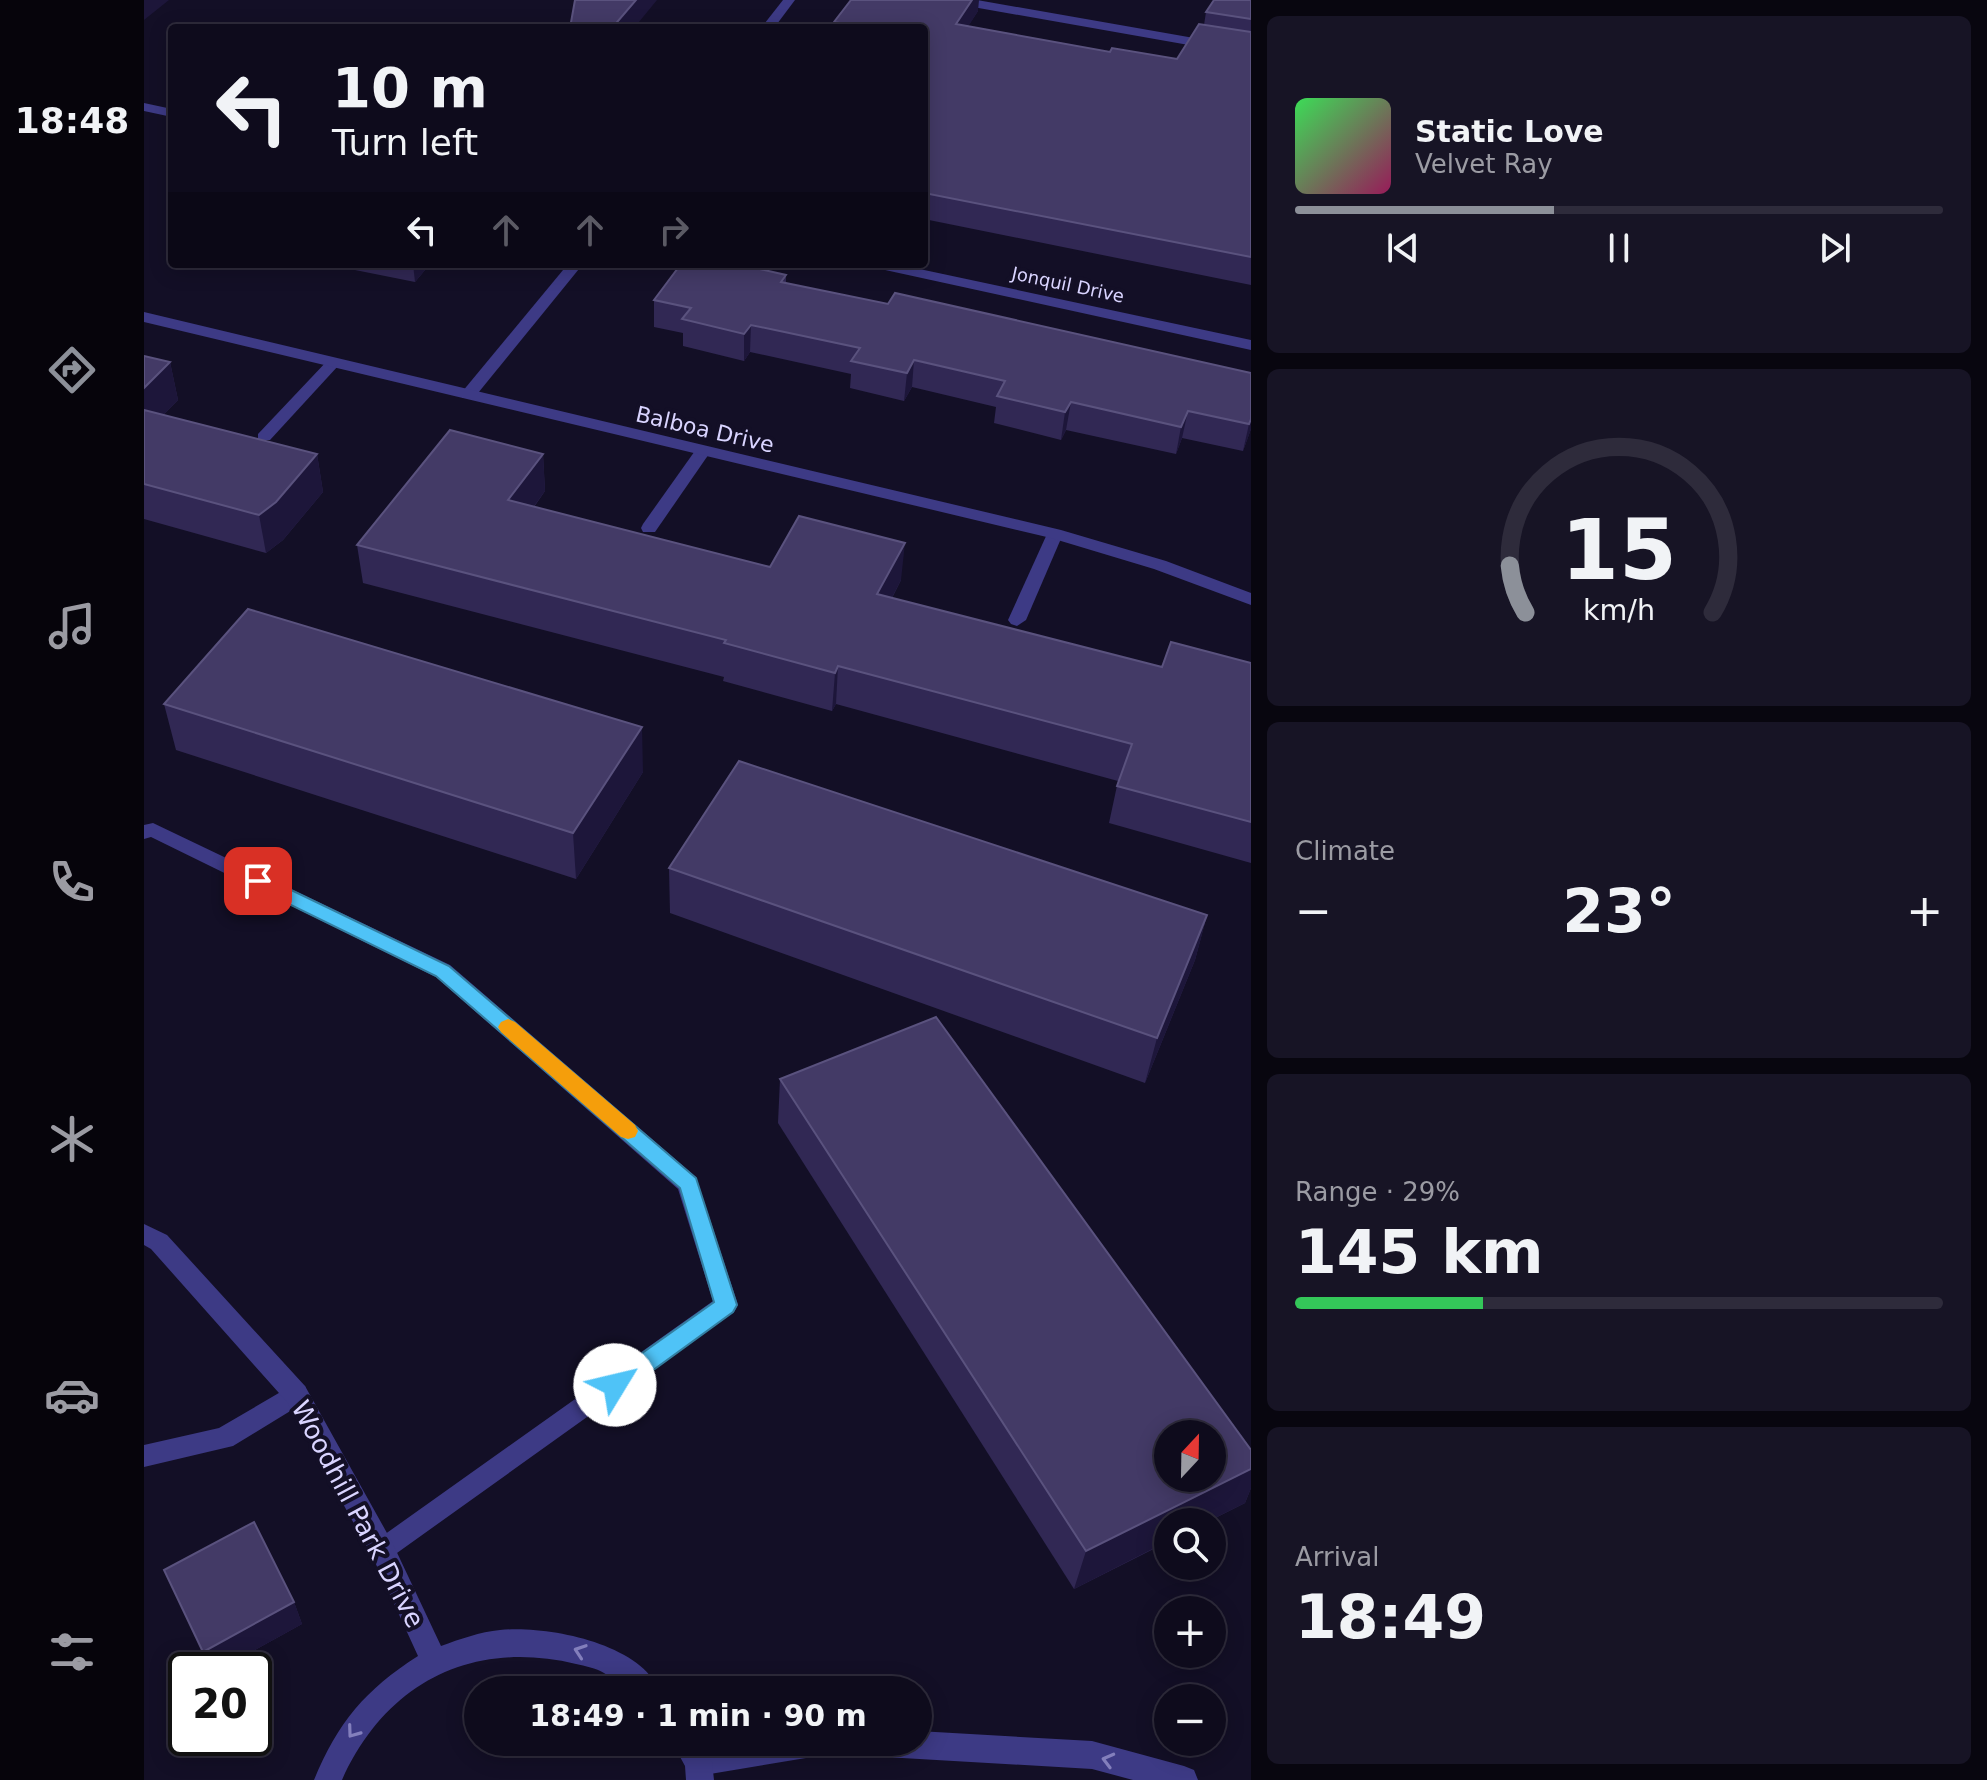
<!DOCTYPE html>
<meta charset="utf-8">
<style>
:root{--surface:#0e0b1c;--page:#171425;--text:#f1f3f6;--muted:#9b9ba3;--line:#2e2b3b;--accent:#8c9099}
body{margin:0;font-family:"DejaVu Sans",sans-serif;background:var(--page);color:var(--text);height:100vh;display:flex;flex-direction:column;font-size:30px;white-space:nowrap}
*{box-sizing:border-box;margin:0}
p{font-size:26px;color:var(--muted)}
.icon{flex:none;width:44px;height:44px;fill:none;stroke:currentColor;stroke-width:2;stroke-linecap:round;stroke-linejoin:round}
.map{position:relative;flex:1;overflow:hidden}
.sheet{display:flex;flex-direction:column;gap:16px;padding:16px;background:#08060f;width:736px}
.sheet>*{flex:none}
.guide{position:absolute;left:24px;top:24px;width:760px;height:244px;border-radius:8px;box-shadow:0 4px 20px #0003,0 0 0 2px var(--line);background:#0e0b1c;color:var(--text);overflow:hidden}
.needle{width:52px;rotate:22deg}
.fabs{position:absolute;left:1010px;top:1420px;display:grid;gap:16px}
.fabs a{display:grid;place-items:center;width:72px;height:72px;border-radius:50%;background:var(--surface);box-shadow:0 4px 20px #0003,0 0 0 2px var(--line);font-size:40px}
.speed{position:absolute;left:24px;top:1652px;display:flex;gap:16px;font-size:40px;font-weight:700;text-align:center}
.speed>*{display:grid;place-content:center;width:104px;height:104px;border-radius:50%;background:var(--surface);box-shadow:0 4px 20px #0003,0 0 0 2px var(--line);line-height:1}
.speed .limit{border:4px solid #111;border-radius:12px;background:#fff;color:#111}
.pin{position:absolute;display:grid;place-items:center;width:68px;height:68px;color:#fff;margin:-34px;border-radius:16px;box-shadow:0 4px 12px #0006}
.me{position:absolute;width:88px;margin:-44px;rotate:54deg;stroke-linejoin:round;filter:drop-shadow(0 0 6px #0008)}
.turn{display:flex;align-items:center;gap:28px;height:168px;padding:0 32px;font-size:36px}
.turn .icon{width:104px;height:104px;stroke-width:2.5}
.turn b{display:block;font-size:56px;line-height:68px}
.lanes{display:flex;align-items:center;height:76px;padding:0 32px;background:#0003;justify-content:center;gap:40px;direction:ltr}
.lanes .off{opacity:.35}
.big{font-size:60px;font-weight:700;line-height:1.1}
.sheet .widget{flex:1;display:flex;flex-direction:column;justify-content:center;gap:12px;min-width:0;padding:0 28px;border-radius:12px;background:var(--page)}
.sheet .dial{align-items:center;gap:0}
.dial svg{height:208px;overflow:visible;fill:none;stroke:var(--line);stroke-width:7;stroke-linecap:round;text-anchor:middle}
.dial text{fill:var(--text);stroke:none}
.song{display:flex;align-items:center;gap:24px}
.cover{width:96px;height:96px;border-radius:12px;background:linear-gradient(135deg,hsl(130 70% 55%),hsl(330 70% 35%))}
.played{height:8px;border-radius:4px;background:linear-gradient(90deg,var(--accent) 40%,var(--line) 40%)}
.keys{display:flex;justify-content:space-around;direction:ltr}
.heat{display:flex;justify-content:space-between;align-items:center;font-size:44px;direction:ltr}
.charge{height:12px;border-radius:6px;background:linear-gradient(90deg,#34c759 29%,var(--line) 0)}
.trip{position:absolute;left:320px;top:1676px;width:468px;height:80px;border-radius:40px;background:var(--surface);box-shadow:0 4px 20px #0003,0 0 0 2px var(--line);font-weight:700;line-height:80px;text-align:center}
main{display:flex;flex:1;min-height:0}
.menu{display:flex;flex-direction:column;width:144px;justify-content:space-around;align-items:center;background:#06040b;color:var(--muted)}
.menu .icon{width:56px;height:56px}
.menu .active{color:var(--accent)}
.menu b{font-size:36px;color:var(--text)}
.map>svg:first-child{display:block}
</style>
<main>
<nav class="menu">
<b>18:48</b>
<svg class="icon active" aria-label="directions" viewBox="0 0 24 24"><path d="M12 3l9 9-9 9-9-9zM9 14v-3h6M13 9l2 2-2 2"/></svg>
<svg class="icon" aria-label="music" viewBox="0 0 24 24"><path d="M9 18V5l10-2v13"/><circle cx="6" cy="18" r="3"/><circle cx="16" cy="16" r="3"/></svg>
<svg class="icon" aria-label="phone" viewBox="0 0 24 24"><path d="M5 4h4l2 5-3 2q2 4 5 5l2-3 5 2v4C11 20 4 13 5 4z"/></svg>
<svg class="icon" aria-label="climate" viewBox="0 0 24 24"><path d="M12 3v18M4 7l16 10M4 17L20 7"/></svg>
<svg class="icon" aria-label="car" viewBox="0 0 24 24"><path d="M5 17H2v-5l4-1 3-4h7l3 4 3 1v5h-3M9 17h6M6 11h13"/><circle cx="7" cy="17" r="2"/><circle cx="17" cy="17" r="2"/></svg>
<svg class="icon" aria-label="filters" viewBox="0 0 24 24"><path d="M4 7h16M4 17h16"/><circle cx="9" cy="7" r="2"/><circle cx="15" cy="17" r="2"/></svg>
</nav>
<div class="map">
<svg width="1107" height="1780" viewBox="0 0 1107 1780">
<rect width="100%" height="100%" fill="#130f26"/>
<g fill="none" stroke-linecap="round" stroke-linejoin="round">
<!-- service -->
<g fill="#3d3a85" fill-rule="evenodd">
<path d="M189,358l5,2v6l-68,74h-12v-6l70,-74z"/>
<path d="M559,446l8,5 -56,81h-12l-2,-4 2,-4 54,-76z"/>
<path d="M911,529l8,5 -37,86 -9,6 -6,-2 -3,-4 39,-86z"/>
<path d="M9,823l297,142 246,212 42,128 -4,7 -351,251 -9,-3 -4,-9 4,-9 339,-241 -35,-112 -242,-212 -285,-140 -7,2v-14z"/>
<path d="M152,1383l9,3 3,8 -3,8 -72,44 -89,21v-22l75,-17z"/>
<path d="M774,1731l174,10 92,25 10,4 4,10h-65l-41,-11 -190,-11 -90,-1 -114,19 -10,-4 -4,-10 4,-10 48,-10h182z"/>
</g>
<!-- minor -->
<g fill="#3d3a85" fill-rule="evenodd">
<path d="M639,0h12l-21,28h-13z"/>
<path d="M806,0h27l274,48v8l-295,-52z"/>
<path d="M0,103l28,6v8l-28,-6z"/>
<path d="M424,264h15l-109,134h-12v-6z"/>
<path d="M725,264h27l355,76v10l-375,-82z"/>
<path d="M0,1224l23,11 138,151 87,156 49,104c19,-7 39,-14 59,-16 46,-5 140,13 159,60 -9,0 -21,2 -30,0 -9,-2 -17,-12 -25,-17 -8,-5 -19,-7 -28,-9 -105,-25 -190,19 -234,116h-28c24,-58 51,-90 104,-124l-44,-96 -87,-158 -136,-153 -7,-4z"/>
<path d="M528,1742h29l11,20 2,18h-28l-1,-14z"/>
</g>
<!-- tertiary -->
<path fill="#3d3a85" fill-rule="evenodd" d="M0,312l917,218 105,31 85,32v12l-97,-36 -103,-31 -907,-216z"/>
</g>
<!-- wall -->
<g fill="#312854">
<path d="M1107,0v285l-327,-66v-191h-90v-6l144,-11 -10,15 142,26 67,7 27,-34 2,-13z"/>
<path d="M206,264h80l-15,18 -65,-13z"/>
<path d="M642,275v8l102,21 363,69v56l-8,22 -61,-13 -6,16 -110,-24 -5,10 -67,-17 2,-16 -84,-20 -8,14 -54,-13 1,-14 -101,-22 -6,9 -61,-15v-13l-29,-6v-27z"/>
<path d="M0,356l26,6 8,38 -15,15 154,39 6,38 -40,48 -17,13 -122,-34z"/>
<path d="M399,454l2,37 -11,16 236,60 131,13 -9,18 270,69 89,-4v200l-142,-40 9,-42 -282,-77 -4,7 -109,-30 1,-4 -361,-94 -6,-38z"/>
<path d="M20,704l479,68 -67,107 -400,-129z"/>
<path d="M525,868l538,47 -12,45 -50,123 -475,-170z"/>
<path d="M636,1079l471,371v38l-6,15 -171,86 -296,-466z"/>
<path d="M20,1570l130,32 8,22 -83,46h-8z"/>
</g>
<!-- shaded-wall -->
<g fill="#1d163a">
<path d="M0,0h25l-25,20z"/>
<path d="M492,0h21l-23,28h-22z"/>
<path d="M828,0h7l-1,11 -24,38 2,-25z"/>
<path d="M269,264h17l-15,18z"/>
<path d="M607,325l-1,27 -6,9v-27z"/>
<path d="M770,360l-2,27 -8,14 3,-28z"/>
<path d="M26,362l8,38 -34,34v-46z"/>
<path d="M927,402l-5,28 -5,10 4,-28z"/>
<path d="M1044,411l-6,27 -6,16 5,-27z"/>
<path d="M1107,419v10l-8,22 6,-27z"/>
<path d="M173,454l6,38 -40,48 -17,13 -7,-38z"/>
<path d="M399,454l2,37 -34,47 -3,-38z"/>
<path d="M761,543l-4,37 -27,52 3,-38z"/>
<path d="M694,666l-2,38 -4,7 3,-38z"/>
<path d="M498,727l1,45 -67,107 -3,-46z"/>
<path d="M1063,915l-12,45 -50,123 12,-45z"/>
<path d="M1107,1469v19l-6,15 -38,19h-39v19l-94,48 12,-38z"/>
<path d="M150,1602l8,22 -83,46h-8l-8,-18z"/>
</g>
<!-- building -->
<g fill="#433a66" stroke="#5a527e" stroke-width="2" fill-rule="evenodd">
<path d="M431,0h61l-24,28h-42z"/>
<path d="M707,0h121l-16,24 154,28 2,-4 65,11 22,-35 52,8v225l-327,-64v-165h-68l1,-2 -23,-4z"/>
<path d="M1070,0h37v19l-45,-7z"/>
<path d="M537,264h57l48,11 -5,7 107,22 7,-11 356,80v46l-2,5 -61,-13 -7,16 -110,-25 -6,10 -68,-16 8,-15 -91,-21 -7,13 -56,-12 9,-13 -109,-23 -7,9 -62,-15 9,-11 -37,-8z"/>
<path d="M0,356l26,6 -26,26z"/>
<path d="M0,410l173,44 -41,48 -17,13 -115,-31z"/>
<path d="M306,430l93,24 -35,46 262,67 29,-51 106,27 -28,51 285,73 9,-25 80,21v159l-134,-36 15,-42 -294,-78 -3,7 -111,-30 2,-3 -369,-95z"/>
<path d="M104,609l394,118 -69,106 -409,-129z"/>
<path d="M595,761l468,154 -50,123 -488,-170z"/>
<path d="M792,1017l315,433v19l-165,82 -306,-472zM1024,1434h44v44h-44z"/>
<path d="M110,1522l40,80 -91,50 -39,-82z"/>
</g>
<!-- one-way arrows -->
<defs><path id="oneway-chevron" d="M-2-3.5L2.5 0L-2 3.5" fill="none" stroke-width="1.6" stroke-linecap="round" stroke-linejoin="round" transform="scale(2)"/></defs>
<g stroke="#837fbc">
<use href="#oneway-chevron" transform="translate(436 1651) rotate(-161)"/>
<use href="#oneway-chevron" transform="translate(209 1732) rotate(126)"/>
<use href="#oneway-chevron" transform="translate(964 1760) rotate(-165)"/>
</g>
<!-- route -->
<path fill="#4fc3f7" stroke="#337fa1" stroke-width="2" d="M114,874l191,92 247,212 41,127 -4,7 -110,80 -8,3 -8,-3 -3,-7 3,-7 107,-76 -34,-114 -244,-212 -184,-90 -3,-5 3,-5z"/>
<!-- slow -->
<path fill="#f59e0b" d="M364,1019l7,3 120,103 3,6 -3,6 -7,2 -7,-2 -120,-105 -3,-5 3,-5z"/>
<g text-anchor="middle" stroke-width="8" stroke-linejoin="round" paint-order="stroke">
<!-- far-street labels -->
<g font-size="18" fill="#d9d4ff" stroke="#130f26">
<text transform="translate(924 285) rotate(12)" y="6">Jonquil Drive</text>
</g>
<!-- street labels -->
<g font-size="22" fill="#d9d4ff" stroke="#130f26">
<text transform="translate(561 429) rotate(13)" y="8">Balboa Drive</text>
</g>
<!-- near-street labels -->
<g font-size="26" fill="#d9d4ff" stroke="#130f26">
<text transform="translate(214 1514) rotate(62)" y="9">Woodhill Park Drive</text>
</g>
</g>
</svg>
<div class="fabs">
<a><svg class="needle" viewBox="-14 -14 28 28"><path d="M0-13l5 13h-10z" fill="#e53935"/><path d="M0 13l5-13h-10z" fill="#9b9ba3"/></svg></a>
<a><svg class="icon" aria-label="search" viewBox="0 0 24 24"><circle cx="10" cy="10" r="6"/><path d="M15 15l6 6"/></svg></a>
<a>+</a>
<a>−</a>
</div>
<div class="speed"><div class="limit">20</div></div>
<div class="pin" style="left:114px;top:881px;background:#d93025"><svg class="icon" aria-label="arrive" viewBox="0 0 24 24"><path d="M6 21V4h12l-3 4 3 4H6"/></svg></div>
<svg class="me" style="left:471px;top:1385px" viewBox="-20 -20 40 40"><circle r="19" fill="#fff"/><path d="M0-13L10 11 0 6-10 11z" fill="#4fc3f7"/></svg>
<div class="trip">18:49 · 1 min · 90 m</div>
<div class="guide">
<div class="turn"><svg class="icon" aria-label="left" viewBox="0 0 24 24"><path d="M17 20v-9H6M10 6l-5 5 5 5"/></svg><div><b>10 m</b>Turn left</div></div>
<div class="lanes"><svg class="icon" aria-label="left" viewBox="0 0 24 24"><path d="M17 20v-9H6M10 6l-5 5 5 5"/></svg><svg class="icon off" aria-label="ahead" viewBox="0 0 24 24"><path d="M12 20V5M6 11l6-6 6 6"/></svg><svg class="icon off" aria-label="ahead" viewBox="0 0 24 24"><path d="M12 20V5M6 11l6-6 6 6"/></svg><svg class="icon off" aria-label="right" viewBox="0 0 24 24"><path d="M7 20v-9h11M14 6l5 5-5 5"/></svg></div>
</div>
</div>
<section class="sheet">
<div class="widget">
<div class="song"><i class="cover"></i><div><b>Static Love</b><p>Velvet Ray</p></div></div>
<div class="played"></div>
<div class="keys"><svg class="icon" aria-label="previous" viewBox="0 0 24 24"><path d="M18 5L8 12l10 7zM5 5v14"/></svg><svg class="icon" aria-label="pause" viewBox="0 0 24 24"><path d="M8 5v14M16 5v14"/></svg><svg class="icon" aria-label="next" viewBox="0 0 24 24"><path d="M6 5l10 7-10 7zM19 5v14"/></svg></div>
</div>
<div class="widget dial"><svg viewBox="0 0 100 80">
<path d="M14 69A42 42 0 1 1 86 69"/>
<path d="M14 69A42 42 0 0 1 8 51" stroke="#8c9099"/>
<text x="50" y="56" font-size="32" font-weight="700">15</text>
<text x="50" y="72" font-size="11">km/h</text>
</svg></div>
<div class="widget"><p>Climate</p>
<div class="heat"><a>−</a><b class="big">23°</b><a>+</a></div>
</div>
<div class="widget"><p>Range · 29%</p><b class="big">145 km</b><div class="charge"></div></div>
<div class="widget"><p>Arrival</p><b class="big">18:49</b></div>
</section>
</main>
